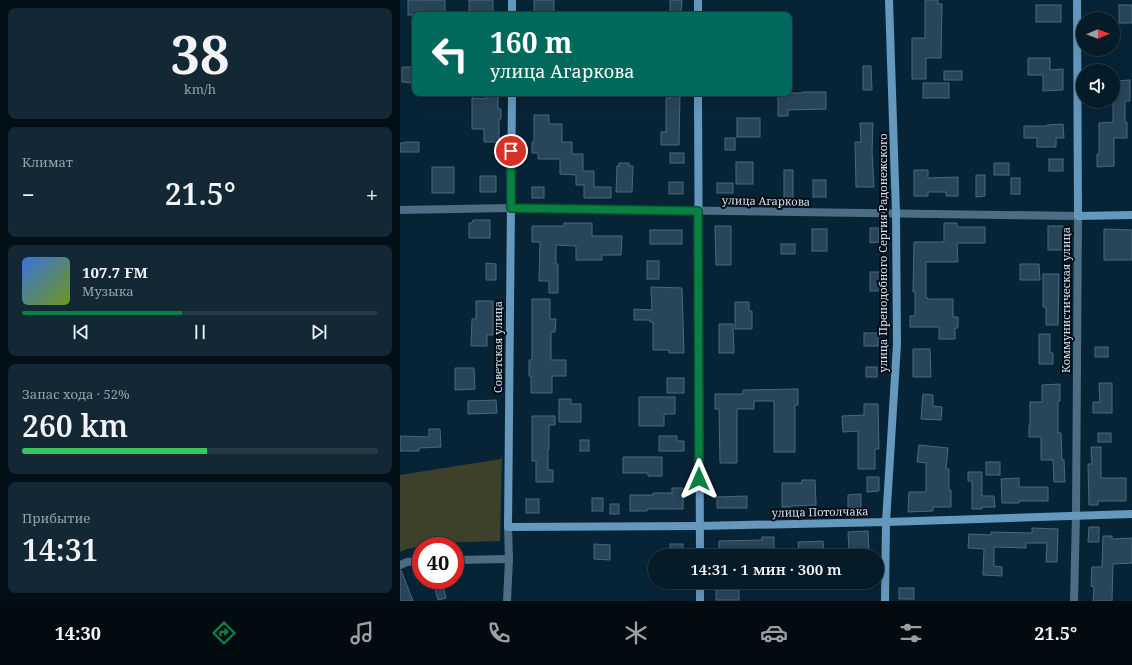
<!DOCTYPE html>
<html lang="ru">
<meta charset="utf-8">
<style>
:root{--surface:#051b28;--page:#132834;--text:#f1f3f6;--muted:#97a1a8;--line:#263945;--accent:#0b8043}
body{margin:0;font-family:"Noto Serif",serif;background:var(--page);color:var(--text);height:100vh;display:flex;flex-direction:column;font-size:15px;white-space:nowrap}
*{box-sizing:border-box;margin:0}
p{font-size:13px;color:var(--muted)}
.icon{flex:none;width:22px;height:22px;fill:none;stroke:currentColor;stroke-width:2;stroke-linecap:round;stroke-linejoin:round}
.map{position:relative;flex:1;overflow:hidden}
.side{display:flex;flex-direction:column;gap:8px;padding:8px;background:#030f16;width:400px}
.side>*{flex:none}
.hud{position:absolute;left:12px;top:12px;width:380px;height:84px;border-radius:8px;box-shadow:0 4px 16px #0002,0 0 0 1px var(--line);background:#00695c;color:#fff;overflow:hidden}
.needle{width:26px;rotate:89deg}
.buttons{position:absolute;left:676px;top:12px;display:grid;gap:8px}
.buttons a{display:grid;place-items:center;width:44px;height:44px;border-radius:50%;background:var(--surface);box-shadow:0 4px 16px #0002,0 0 0 1px var(--line);font-size:20px}
.speed{position:absolute;left:12px;top:537px;display:flex;gap:8px;font-size:20px;font-weight:700;text-align:center}
.speed>*{display:grid;place-content:center;width:52px;height:52px;border-radius:50%;background:var(--surface);box-shadow:0 4px 16px #0002,0 0 0 1px var(--line);line-height:1}
.speed .limit{border:6px solid #d22;background:#fff;color:#111}
.pin{position:absolute;display:grid;place-items:center;width:34px;height:34px;color:#fff;margin:-17px;border:2px solid #fff;border-radius:50%;box-shadow:0 1px 4px #0007}
.me{position:absolute;width:44px;margin:-22px;rotate:0deg;stroke-linejoin:round;filter:drop-shadow(0 0 3px #0008)}
.turn{display:flex;align-items:center;gap:14px;height:84px;padding:0 12px;font-size:18px}
.turn .icon{width:52px;height:52px;stroke-width:2.5}
.turn b{display:block;font-size:28px;line-height:34px}
.big{font-size:30px;font-weight:600;line-height:1.1}
.side .tile{flex:1;display:flex;flex-direction:column;justify-content:center;gap:6px;min-width:0;padding:0 14px;border-radius:8px;background:var(--page)}
.side .dial{align-items:center;gap:0}
.dial b{font-size:52px;line-height:1}
.song{display:flex;align-items:center;gap:12px}
.cover{width:48px;height:48px;border-radius:6px;background:linear-gradient(135deg,hsl(220 70% 55%),hsl(80 70% 35%))}
.played{height:4px;border-radius:2px;background:linear-gradient(90deg,var(--accent) 45%,var(--line) 45%)}
.keys{display:flex;justify-content:space-around;direction:ltr}
.heat{display:flex;justify-content:space-between;align-items:center;font-size:22px;direction:ltr}
.charge{height:6px;border-radius:3px;background:linear-gradient(90deg,#34c759 52%,var(--line) 0)}
.trip{position:absolute;left:248px;top:549px;width:236px;height:40px;border-radius:20px;background:var(--surface);box-shadow:0 4px 16px #0002,0 0 0 1px var(--line);font-weight:600;line-height:40px;text-align:center}
.dock{display:flex;height:64px;justify-content:space-around;align-items:center;background:#020b10;color:var(--muted)}
.dock .icon{width:28px;height:28px}
.dock .on{color:var(--accent)}
.dock b{font-size:18px;color:var(--text)}
main{display:flex;flex:1;min-height:0}
.map>svg:first-child{display:block}
</style>
<main>
<section class="side">
<div class="tile dial"><b>38</b><p>km/h</p></div>
<div class="tile"><p>Климат</p>
<div class="heat"><a>−</a><b class="big">21.5°</b><a>+</a></div>
</div>
<div class="tile">
<div class="song"><i class="cover"></i><div><b>107.7 FM</b><p>Музыка</p></div></div>
<div class="played"></div>
<div class="keys"><svg class="icon" aria-label="previous" viewBox="0 0 24 24"><path d="M18 5L8 12l10 7zM5 5v14"/></svg><svg class="icon" aria-label="pause" viewBox="0 0 24 24"><path d="M8 5v14M16 5v14"/></svg><svg class="icon" aria-label="next" viewBox="0 0 24 24"><path d="M6 5l10 7-10 7zM19 5v14"/></svg></div>
</div>
<div class="tile"><p>Запас хода · 52%</p><b class="big">260 km</b><div class="charge"></div></div>
<div class="tile"><p>Прибытие</p><b class="big">14:31</b></div>
</section>
<div class="map">
<svg width="732" height="601" viewBox="0 0 732 601">
<rect width="100%" height="100%" fill="#072436"/>
<!-- green -->
<path fill="#3d402b" d="M102,455l-2,86 -61,2 -32,6 -7,3v-77l101,-16z"/>
<!-- building -->
<g fill="#294559" stroke="#4a687d">
<rect x="8" y="0" width="37" height="15"/>
<rect x="69" y="0" width="24" height="15"/>
<rect x="134" y="0" width="20" height="15"/>
<path d="M270,0h12l-1,15h-11z"/>
<path d="M525,0h13v4h4l-1,54h-15v21h-14v-41h13z"/>
<rect x="636" y="5" width="25" height="17"/>
<rect x="719" y="5" width="13" height="18"/>
<path d="M628,58h22v12l13,-1v21l-20,1v-16h-15z"/>
<path d="M463,66h8l1,24h-9z"/>
<path d="M2,67h11v16l-11,-1z"/>
<rect x="544" y="71" width="18" height="9"/>
<path d="M730,80v21h-5v21h2v16h-13v28l-17,1v-13h2v-31l14,-1v-41z"/>
<rect x="523" y="83" width="26" height="15"/>
<path d="M402,92h24v17l-38,1v6h-10v-23h24z"/>
<path d="M86,93h12v16h3v10h-2v23h-15v-13h-12v-31l14,1z"/>
<path d="M271,93h9l-1,52h-18v-13h5v-34h5z"/>
<path d="M134,115h15v9h13v18h10v12h11v17h11v16h17v11h-27v-13h-8v-10l-16,-1v-15h-22v-6h-6v-11h2z"/>
<rect x="337" y="118" width="23" height="19"/>
<path d="M460,123h13l-1,28 2,36h-18l-1,-45h6z"/>
<path d="M663,124l1,14h-8v9h-19v-9h-13v-12h23v-1z"/>
<rect x="325" y="138" width="10" height="12"/>
<path d="M5,142h14v10h-19v-9h5z"/>
<rect x="270" y="153" width="14" height="10"/>
<rect x="649" y="159" width="14" height="12"/>
<rect x="336" y="162" width="17" height="22"/>
<path d="M219,163h10v3h4l-1,26h-16l1,-26h2z"/>
<rect x="594" y="163" width="15" height="12"/>
<rect x="32" y="167" width="22" height="26"/>
<rect x="384" y="170" width="9" height="28"/>
<path d="M514,170h14v8l30,-1v19h-12v-4h-18v4h-14z"/>
<path d="M576,175h9v21l-9,1z"/>
<rect x="80" y="176" width="16" height="16"/>
<rect x="611" y="178" width="9" height="16"/>
<rect x="413" y="180" width="13" height="17"/>
<rect x="269" y="182" width="14" height="12"/>
<rect x="317" y="183" width="16" height="10"/>
<rect x="132" y="187" width="12" height="11"/>
<path d="M73,220h17v18h-21v-15h3z"/>
<path d="M164,223h28v13h30l-1,19h-19v5h-26v-14l-20,-1v19h2v29h-9v-12h-10l1,-39h-8v-16h32z"/>
<path d="M544,223h13v4h28v16h-28l1,19h-32v36h2v1h25v18h5v11h-3v11h-16v-12h-29v-11h5v-24h-2l1,-50h30z"/>
<path d="M315,226h16v39h-15z"/>
<rect x="648" y="226" width="15" height="24"/>
<path d="M470,228h9v14l-9,1z"/>
<rect x="412" y="229" width="15" height="22"/>
<path d="M704,229l28,1v30h-28z"/>
<rect x="250" y="230" width="32" height="14"/>
<rect x="381" y="244" width="14" height="10"/>
<rect x="247" y="261" width="12" height="18"/>
<path d="M86,263l10,1v16h-10z"/>
<path d="M620,264h19l1,16h-20z"/>
<rect x="470" y="272" width="10" height="19"/>
<path d="M643,274h16l-1,51h-12v-18h-3z"/>
<path d="M251,287l31,1 2,65h-15v-3h-16v-28h-3v-2h-16v-11l18,1z"/>
<path d="M132,299h18v20h6l-1,13h-4v28h15v16h-14v17h-21v-17h-2v-16h3z"/>
<path d="M76,301h17v34h-6v11h-16l1,-27h4z"/>
<path d="M335,302h14v9h3v18h-17z"/>
<path d="M319,324h14l1,29h-15z"/>
<rect x="464" y="333" width="14" height="13"/>
<path d="M639,334h11v19h3v11h-14z"/>
<rect x="695" y="347" width="13" height="10"/>
<path d="M513,349h17l1,28h-18z"/>
<rect x="466" y="367" width="11" height="10"/>
<path d="M55,368h19l1,21 -20,1z"/>
<rect x="267" y="378" width="17" height="15"/>
<path d="M699,383h13v30h-19v-11h7z"/>
<path d="M660,384v17h-2v32h3l1,27h2l1,22h-11l-1,-22h-12v-23h-12v-12h1v-23h12v-17z"/>
<path d="M398,389v16h-3v47h-21v-51h-20v8h-17v54h-17l-1,-54h-4v-15h28v-4z"/>
<path d="M523,394l10,1v11l9,1 -1,13 -20,-1z"/>
<path d="M239,397h36v17h-11v12h-25z"/>
<path d="M159,399h12v5h10v18h-22z"/>
<path d="M96,400l1,13 -29,1v-13z"/>
<path d="M464,404h14l1,45h-4v20h-17v-38l-15,1 -1,-16 22,-1z"/>
<path d="M132,416h23v9h-6v24h-1v21h5v12h-17v-21h-4z"/>
<path d="M29,429h11l1,18 -22,1v3h-19v-15l29,1z"/>
<rect x="698" y="433" width="13" height="9"/>
<path d="M259,436h18v5h7v10h-25z"/>
<rect x="180" y="440" width="9" height="11"/>
<path d="M519,445l29,3 -2,21h3v21h2v17h-18v4l-25,1 1,-20h17v-29l-9,-1z"/>
<path d="M691,447h10v31h25v23h-28v4h-9l-1,-41h4z"/>
<path d="M223,457h39v19h-14v-3h-25z"/>
<rect x="586" y="462" width="14" height="13"/>
<path d="M568,472h14v24h12l1,11h-13v2h-10v-28h-4z"/>
<path d="M467,477h12v14l-12,1z"/>
<path d="M619,478v9h29v14h-29v2h-17l-1,-24z"/>
<path d="M402,480h13l1,25 -25,1v1h-9v-24h20z"/>
<path d="M272,488h11v21h-36v2h-17v-16h23v-2h19z"/>
<path d="M461,494v14h-13v-13z"/>
<path d="M347,496v12h-30v-11z"/>
<rect x="192" y="498" width="11" height="13"/>
<rect x="126" y="499" width="13" height="14"/>
<rect x="210" y="504" width="9" height="10"/>
<path d="M689,527h10v15h-11z"/>
<path d="M632,528l26,1 -1,33h-11l1,-19h-21v5l-32,-1v19l8,1v9l-19,-1 1,-26 -16,-1 1,-14 22,1v-3l41,1z"/>
<path d="M468,531l1,19 -20,1 -1,-19z"/>
<path d="M703,536h9v3l20,-1v25l-19,1 -1,37h-19l1,-14 -3,-1 1,-19h10z"/>
<path d="M362,537h12v13h-29v6h-26v-15l43,-1z"/>
<path d="M423,541l1,14h-10v-4h-15l-1,-9z"/>
<path d="M194,544l16,1v15l-16,-1z"/>
<rect x="270" y="544" width="13" height="12"/>
<path d="M0,570h1l12,31h-13z"/>
<path d="M42,582l4,16 -8,2 -4,-15z"/>
<rect x="499" y="588" width="15" height="11"/>
<rect x="316" y="590" width="23" height="10"/>
</g>
<g fill="none" stroke-linecap="round" stroke-linejoin="round">
<!-- street -->
<g stroke="#4d6d84" stroke-width="8">
<path d="M0,210l111,-2 567,8 -2,299 -2,86"/>
<path d="M55,560l54,-1"/>
<path d="M0,565l7,-3 14,-1"/>
<path d="M107,601l2,-42 -1,-32"/>
</g>
<!-- secondary -->
<g stroke="#6498bd" stroke-width="8">
<path d="M677,0l1,216 54,-1"/>
<path d="M112,15v-15"/>
<path d="M298,15v-15"/>
<path d="M112,93l-4,434 191,-1 187,-4 246,-8"/>
<path d="M298,93l2,463"/>
<path d="M300,582v19"/>
<path d="M485,601l1,-79 11,-178 -1,-131 -7,-213"/>
</g>
</g>
<g fill="none" stroke-linecap="round" stroke-linejoin="round">
<defs>
<path id="route" d="M111,151v57l187,3 1,268"/>
</defs>
<!-- route casing -->
<use href="#route" stroke="#07532c" stroke-width="10"/>
<!-- route -->
<use href="#route" stroke="#0b8043" stroke-width="7"/>
</g>
<g text-anchor="middle" stroke-width="4" stroke-linejoin="round" paint-order="stroke">
<!-- street labels -->
<g font-size="11" fill="#d3e3ef" stroke="#030c14">
<text transform="translate(366 201) rotate(1)" y="4">улица Агаркова</text>
<text transform="translate(483 253) rotate(-90)" y="4">улица Преподобного Сергия Радонежского</text>
<text transform="translate(666 300) rotate(-90)" y="4">Коммунистическая улица</text>
<text transform="translate(98 347) rotate(-90)" y="4">Советская улица</text>
<text transform="translate(420 512) rotate(-1)" y="4">улица Потолчака</text>
</g>
</g>
</svg>
<div class="buttons">
<a><svg class="needle" viewBox="-14 -14 28 28"><path d="M0-13l5 13h-10z" fill="#e53935"/><path d="M0 13l5-13h-10z" fill="#97a1a8"/></svg></a>
<a><svg class="icon" aria-label="sound" viewBox="0 0 24 24"><path d="M4 9h4l5-4v14l-5-4H4zM17 9q2 3 0 6"/></svg></a>
</div>
<div class="speed"><div class="limit">40</div></div>
<div class="pin" style="left:111px;top:151px;background:#d93025"><svg class="icon" aria-label="arrive" viewBox="0 0 24 24"><path d="M6 21V4h12l-3 4 3 4H6"/></svg></div>
<svg class="me" style="left:299px;top:479px" viewBox="-20 -20 40 40"><path d="M0-17L14 15 0 8-14 15z" fill="#0b8043" stroke="#fff" stroke-width="4"/></svg>
<div class="trip">14:31 · 1 мин · 300 m</div>
<div class="hud">
<div class="turn"><svg class="icon" aria-label="left" viewBox="0 0 24 24"><path d="M17 20v-9H6M10 6l-5 5 5 5"/></svg><div><b>160 m</b>улица Агаркова</div></div>
</div>
</div>
</main>
<nav class="dock">
<b>14:30</b>
<svg class="icon on" aria-label="directions" viewBox="0 0 24 24"><path d="M12 3l9 9-9 9-9-9zM9 14v-3h6M13 9l2 2-2 2"/></svg>
<svg class="icon" aria-label="music" viewBox="0 0 24 24"><path d="M9 18V5l10-2v13"/><circle cx="6" cy="18" r="3"/><circle cx="16" cy="16" r="3"/></svg>
<svg class="icon" aria-label="phone" viewBox="0 0 24 24"><path d="M5 4h4l2 5-3 2q2 4 5 5l2-3 5 2v4C11 20 4 13 5 4z"/></svg>
<svg class="icon" aria-label="climate" viewBox="0 0 24 24"><path d="M12 3v18M4 7l16 10M4 17L20 7"/></svg>
<svg class="icon" aria-label="car" viewBox="0 0 24 24"><path d="M5 17H2v-5l4-1 3-4h7l3 4 3 1v5h-3M9 17h6M6 11h13"/><circle cx="7" cy="17" r="2"/><circle cx="17" cy="17" r="2"/></svg>
<svg class="icon" aria-label="filters" viewBox="0 0 24 24"><path d="M4 7h16M4 17h16"/><circle cx="9" cy="7" r="2"/><circle cx="15" cy="17" r="2"/></svg>
<b>21.5°</b>
</nav>
